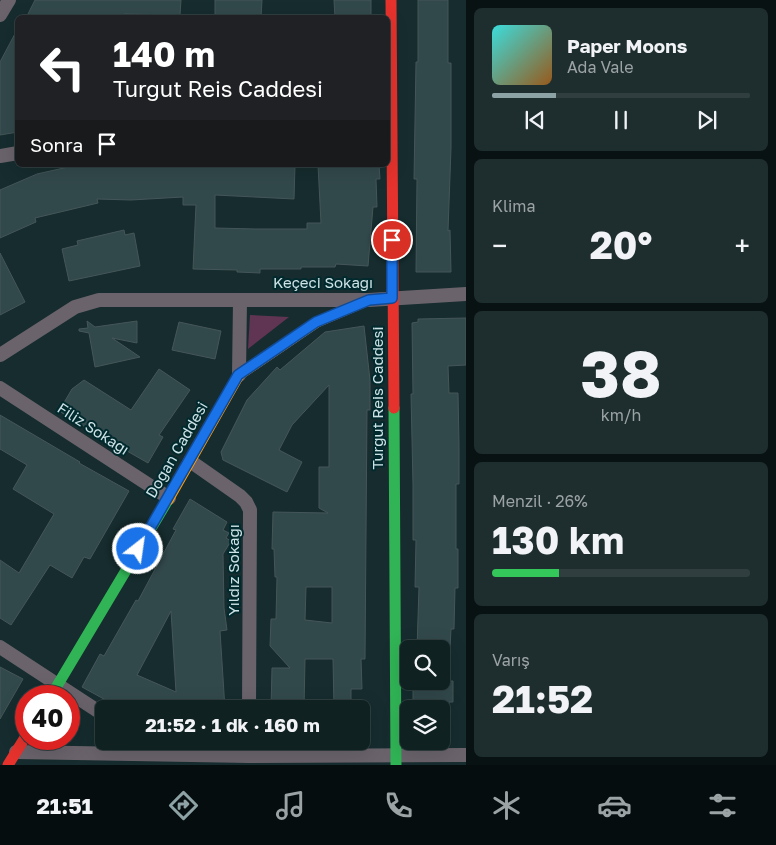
<!DOCTYPE html>
<html lang="tr">
<meta charset="utf-8">
<style>
:root{--surface:#102122;--page:#1e2e2f;--text:#f1f3f6;--muted:#9ca3a5;--line:#303e40;--accent:#8da2a5}
body{margin:0;font-family:"Golos Text",sans-serif;background:var(--page);color:var(--text);height:100vh;display:flex;flex-direction:column;font-size:19px;white-space:nowrap}
*{box-sizing:border-box;margin:0}
p{font-size:16px;color:var(--muted)}
.icon{flex:none;width:28px;height:28px;fill:none;stroke:currentColor;stroke-width:2;stroke-linecap:round;stroke-linejoin:round}
.map{position:relative;flex:1;overflow:hidden}
.panel{display:flex;flex-direction:column;gap:8px;padding:8px;background:#091213;width:310px}
.panel>*{flex:none}
.banner{position:absolute;left:15px;top:15px;width:375px;height:152px;border-radius:8px;box-shadow:0 5px 20px #0002,0 0 0 1px var(--line);background:#202124;color:#fff;overflow:hidden}
.fabs{position:absolute;left:400px;top:640px;display:grid;gap:10px}
.fabs a{display:grid;place-items:center;width:50px;height:50px;border-radius:8px;background:var(--surface);box-shadow:0 5px 20px #0002,0 0 0 1px var(--line);font-size:25px}
.speed{position:absolute;left:15px;top:685px;display:flex;gap:10px;font-size:25px;font-weight:700;text-align:center}
.speed>*{display:grid;place-content:center;width:65px;height:65px;border-radius:50%;background:var(--surface);box-shadow:0 5px 20px #0002,0 0 0 1px var(--line);line-height:1}
.speed .limit{border:8px solid #d22;background:#fff;color:#111}
.pin{position:absolute;display:grid;place-items:center;width:42px;height:42px;color:#fff;margin:-21px;border:2px solid #fff;border-radius:50%;box-shadow:0 1px 5px #0007}
.me{position:absolute;width:55px;margin:-28px;rotate:30deg;stroke-linejoin:round;filter:drop-shadow(0 0 4px #0008)}
.turn{display:flex;align-items:center;gap:18px;height:105px;padding:0 15px;font-size:22px}
.turn .icon{width:65px;height:65px;stroke-width:2.5}
.turn b{display:block;font-size:35px;line-height:42px}
.then{display:flex;align-items:center;height:48px;padding:0 15px;background:#0003;gap:10px;font-size:19px}
.big{font-size:38px;font-weight:700;line-height:1.1}
.panel .tile{flex:1;display:flex;flex-direction:column;justify-content:center;gap:8px;min-width:0;padding:0 18px;border-radius:8px;background:var(--page)}
.panel .dial{align-items:center;gap:0}
.dial b{font-size:65px;line-height:1}
.song{display:flex;align-items:center;gap:15px}
.cover{width:60px;height:60px;border-radius:8px;background:linear-gradient(135deg,hsl(180 70% 55%),hsl(30 70% 35%))}
.played{height:5px;border-radius:2px;background:linear-gradient(90deg,var(--accent) 25%,var(--line) 25%)}
.keys{display:flex;justify-content:space-around;direction:ltr}
.heat{display:flex;justify-content:space-between;align-items:center;font-size:28px;direction:ltr}
.charge{height:8px;border-radius:4px;background:linear-gradient(90deg,#34c759 26%,var(--line) 0)}
.trip{position:absolute;left:95px;top:700px;width:275px;height:50px;border-radius:8px;background:var(--surface);box-shadow:0 5px 20px #0002,0 0 0 1px var(--line);font-weight:700;line-height:50px;text-align:center}
.dock{display:flex;height:80px;justify-content:space-around;align-items:center;background:#060d0e;color:var(--muted)}
.dock .icon{width:35px;height:35px}
.dock .selected{color:var(--accent)}
.dock b{font-size:22px;color:var(--text)}
main{display:flex;flex:1;min-height:0}
.map>svg:first-child{display:block}
</style>
<main>
<div class="map">
<svg width="466" height="765" viewBox="0 0 466 765">
<rect width="100%" height="100%" fill="#162c2e"/>
<!-- green -->
<path fill="#5f3553" d="M250,315l39,2 -41,32z"/>
<!-- building -->
<g fill="#32494c" stroke="#455658" fill-rule="evenodd">
<path d="M35,0h146l-1,15 -56,-1 -1,4h-97z"/>
<path d="M215,0h47l-1,18h-46z"/>
<path d="M334,0h37v18h-36z"/>
<path d="M418,0h30v63h3v85l-3,83 2,-1 1,42h-35l1,-93h-3l2,-117h2z"/>
<path d="M18,28v104l-18,3v-73z"/>
<path d="M77,165h218l-1,34 -79,-4v33l41,1h51v-6h14l-3,-58h61l1,14h-4l1,28h-4l-5,59 -32,-2 -1,3h-34v2h-41v4l-23,-1v-2l-44,-1 3,-64h-13v-8l-52,3 -34,-1 1,4 -63,15 1,4 -36,16v-48l37,-16z"/>
<path d="M124,230l1,5 9,-2 6,33 -71,15 -7,-32 16,-4 -1,-4z"/>
<path d="M0,253l25,49 -25,13z"/>
<path d="M466,318v47l-18,1 1,27h9l1,51v40h-3v65h2v39h-3l-1,41h-3l-1,20h-33l2,-62h-4l1,-47h-3v-55l-2,-91h2l-1,-71 6,-1v-3z"/>
<path d="M87,321l8,6 42,-6v22l-25,-5 28,19 -45,10 -6,-34 -10,-2v-2l9,-1z"/>
<path d="M179,322l42,9 -6,28 -43,-9z"/>
<path d="M364,326l6,54v30h-3l-2,249h-4l1,30h-11v20h-17l-1,-50h-28l-1,50h-33l1,-41h18l-20,-22 1,-27h5l1,-42h-2l-1,-28h-2l1,-37 55,1 -9,-5v-41h10v-82l-37,40 -13,25 23,12 -15,30 -64,-32 -2,-8 26,-52 30,-33 3,3 45,-38zM306,587h26v36l-27,-3z"/>
<path d="M159,369l31,21 -31,45 4,2 -15,26 -56,-32 -33,-20 13,-22 12,-9 47,30z"/>
<path d="M0,415l80,47 -1,1 50,28 -39,68 -6,-2 -12,21 -22,-13 -39,60 -11,-7v-58l19,13 35,-59 -41,-25 14,-24 -27,-16z"/>
<path d="M190,499l37,23 -4,8 6,3 -3,5 5,3 -8,13 1,54 3,22 -7,1 5,78h-103l-40,-22 18,-33 4,2 32,-56 2,1 38,-71 -3,-1zM171,611l5,81 -39,-17z"/>
<path d="M0,667l23,12 -23,40z"/>
<path d="M413,681h40v21h-4v7h-36z"/>
</g>
<g fill="none" stroke-linecap="round" stroke-linejoin="round">
<!-- street -->
<g stroke="#6a636c" stroke-width="14">
<path d="M0,15l9,-15"/>
<path d="M0,156l18,-3"/>
<path d="M0,355l75,-48 24,-7h270l97,-6"/>
<path d="M239,375l1,-75"/>
<path d="M0,388l169,110"/>
<path d="M190,461l50,35 6,6 4,8 -1,199"/>
<path d="M0,647l104,68"/>
<path d="M144,741l20,13"/>
<path d="M249,741v15"/>
<path d="M16,752l233,4 217,-1"/>
</g>
<!-- fast -->
<g stroke="#30b455" stroke-width="11">
<path d="M394,408l2,357"/>
<path d="M51,696l117,-196"/>
</g>
<!-- slow -->
<path stroke="#ff9f0a" stroke-width="11" d="M168,500l71,-125 78,-53 52,-22"/>
<!-- jam -->
<g stroke="#e5322d" stroke-width="11">
<path d="M391,0l3,408"/>
<path d="M8,765l18,-29"/>
</g>
</g>
<g fill="none" stroke-linecap="round" stroke-linejoin="round">
<defs>
<path id="route" d="M138,549l100,-174 78,-53 53,-22 23,-2v-58"/>
</defs>
<!-- route casing -->
<use href="#route" stroke="#114b97" stroke-width="12"/>
<!-- route -->
<use href="#route" stroke="#1a73e8" stroke-width="9"/>
</g>
<g text-anchor="middle" stroke-width="4" stroke-linejoin="round" paint-order="stroke">
<!-- street labels -->
<g font-size="15" fill="#cde2e5" stroke="#012a2f">
<text x="323" y="288">Keçeci Sokağı</text>
<text transform="translate(378 398) rotate(-90)" y="5">Turgut Reis Caddesi</text>
<text transform="translate(93 429) rotate(33)" y="5">Filiz Sokağı</text>
<text transform="translate(177 450) rotate(-60)" y="5">Doğan Caddesi</text>
<text transform="translate(234 570) rotate(-90)" y="5">Yıldız Sokağı</text>
</g>
</g>
</svg>
<div class="fabs">
<a><svg class="icon" aria-label="search" viewBox="0 0 24 24"><circle cx="10" cy="10" r="6"/><path d="M15 15l6 6"/></svg></a>
<a><svg class="icon" aria-label="layers" viewBox="0 0 24 24"><path d="M12 4l9 5-9 5-9-5zM3 14l9 5 9-5"/></svg></a>
</div>
<div class="speed"><div class="limit">40</div></div>
<div class="pin" style="left:392px;top:240px;background:#d93025"><svg class="icon" aria-label="arrive" viewBox="0 0 24 24"><path d="M6 21V4h12l-3 4 3 4H6"/></svg></div>
<svg class="me" style="left:138px;top:549px" viewBox="-20 -20 40 40"><circle r="17" fill="#1a73e8" stroke="#fff" stroke-width="3"/><path d="M0-11L8 9 0 5-8 9z" fill="#fff"/></svg>
<div class="trip">21:52 · 1 dk · 160 m</div>
<div class="banner">
<div class="turn"><svg class="icon" aria-label="left" viewBox="0 0 24 24"><path d="M17 20v-9H6M10 6l-5 5 5 5"/></svg><div><b>140 m</b>Turgut Reis Caddesi</div></div>
<div class="then">Sonra<svg class="icon" aria-label="arrive" viewBox="0 0 24 24"><path d="M6 21V4h12l-3 4 3 4H6"/></svg></div>
</div>
</div>
<section class="panel">
<div class="tile">
<div class="song"><i class="cover"></i><div><b>Paper Moons</b><p>Ada Vale</p></div></div>
<div class="played"></div>
<div class="keys"><svg class="icon" aria-label="previous" viewBox="0 0 24 24"><path d="M18 5L8 12l10 7zM5 5v14"/></svg><svg class="icon" aria-label="pause" viewBox="0 0 24 24"><path d="M8 5v14M16 5v14"/></svg><svg class="icon" aria-label="next" viewBox="0 0 24 24"><path d="M6 5l10 7-10 7zM19 5v14"/></svg></div>
</div>
<div class="tile"><p>Klima</p>
<div class="heat"><a>−</a><b class="big">20°</b><a>+</a></div>
</div>
<div class="tile dial"><b>38</b><p>km/h</p></div>
<div class="tile"><p>Menzil · 26%</p><b class="big">130 km</b><div class="charge"></div></div>
<div class="tile"><p>Varış</p><b class="big">21:52</b></div>
</section>
</main>
<nav class="dock">
<b>21:51</b>
<svg class="icon selected" aria-label="directions" viewBox="0 0 24 24"><path d="M12 3l9 9-9 9-9-9zM9 14v-3h6M13 9l2 2-2 2"/></svg>
<svg class="icon" aria-label="music" viewBox="0 0 24 24"><path d="M9 18V5l10-2v13"/><circle cx="6" cy="18" r="3"/><circle cx="16" cy="16" r="3"/></svg>
<svg class="icon" aria-label="phone" viewBox="0 0 24 24"><path d="M5 4h4l2 5-3 2q2 4 5 5l2-3 5 2v4C11 20 4 13 5 4z"/></svg>
<svg class="icon" aria-label="climate" viewBox="0 0 24 24"><path d="M12 3v18M4 7l16 10M4 17L20 7"/></svg>
<svg class="icon" aria-label="car" viewBox="0 0 24 24"><path d="M5 17H2v-5l4-1 3-4h7l3 4 3 1v5h-3M9 17h6M6 11h13"/><circle cx="7" cy="17" r="2"/><circle cx="17" cy="17" r="2"/></svg>
<svg class="icon" aria-label="filters" viewBox="0 0 24 24"><path d="M4 7h16M4 17h16"/><circle cx="9" cy="7" r="2"/><circle cx="15" cy="17" r="2"/></svg>
</nav>
